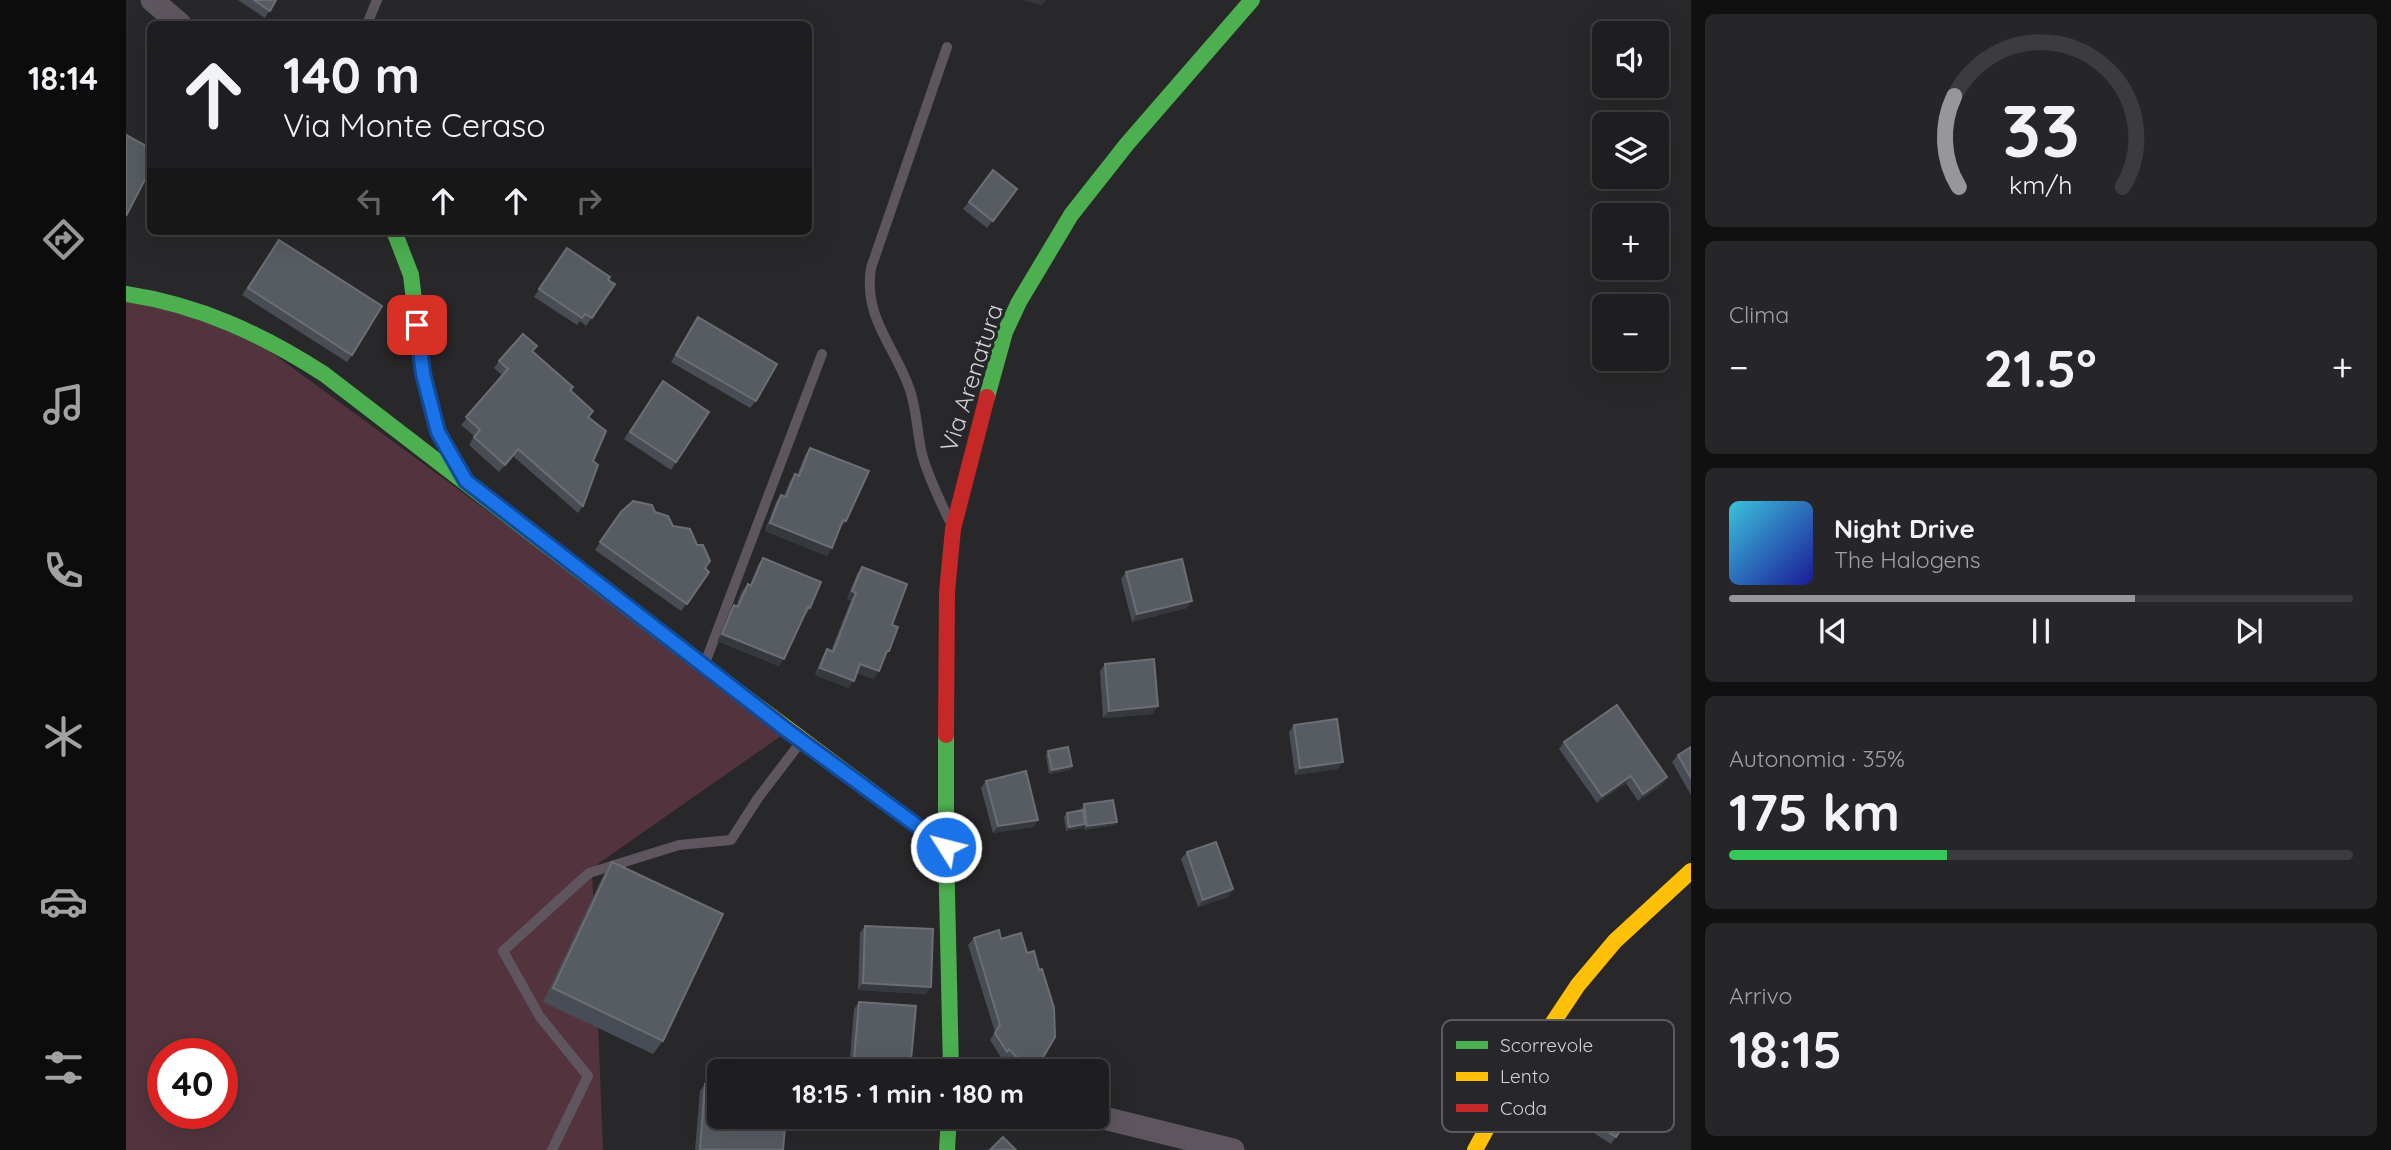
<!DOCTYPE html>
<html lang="it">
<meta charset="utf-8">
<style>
:root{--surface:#1e1d1f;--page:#262628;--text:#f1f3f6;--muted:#a1a2a4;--line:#3c3b3d;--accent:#979699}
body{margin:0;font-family:Quicksand,sans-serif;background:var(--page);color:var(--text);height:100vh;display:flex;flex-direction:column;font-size:26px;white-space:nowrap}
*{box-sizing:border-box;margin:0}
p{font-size:23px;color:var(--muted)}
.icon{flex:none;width:38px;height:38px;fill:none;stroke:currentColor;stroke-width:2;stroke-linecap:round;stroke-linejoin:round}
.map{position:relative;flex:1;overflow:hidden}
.sheet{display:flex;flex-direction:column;gap:14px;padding:14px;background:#101011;width:700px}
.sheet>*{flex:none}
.hud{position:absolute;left:21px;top:21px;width:665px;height:214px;border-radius:10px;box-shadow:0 7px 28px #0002,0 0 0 2px var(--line);background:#1e1d1f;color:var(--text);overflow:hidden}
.fabs{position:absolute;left:1466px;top:21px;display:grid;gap:14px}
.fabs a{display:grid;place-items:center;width:77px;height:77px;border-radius:10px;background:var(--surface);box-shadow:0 7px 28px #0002,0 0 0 2px var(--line);font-size:35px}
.speed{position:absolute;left:21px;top:1038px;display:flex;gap:14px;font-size:35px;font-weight:700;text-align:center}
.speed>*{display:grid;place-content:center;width:91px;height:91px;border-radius:50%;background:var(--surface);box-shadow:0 7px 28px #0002,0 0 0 2px var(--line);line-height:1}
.speed .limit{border:10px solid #d22;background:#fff;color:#111}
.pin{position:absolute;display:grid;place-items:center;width:60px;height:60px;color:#fff;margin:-30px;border-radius:14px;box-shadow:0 4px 10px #0006}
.me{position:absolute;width:77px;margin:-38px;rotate:306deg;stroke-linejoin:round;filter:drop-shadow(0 0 5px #0008)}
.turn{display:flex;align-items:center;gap:24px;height:147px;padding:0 21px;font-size:32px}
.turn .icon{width:91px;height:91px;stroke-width:2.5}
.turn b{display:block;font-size:49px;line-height:60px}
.lanes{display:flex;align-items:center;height:66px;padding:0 21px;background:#0003;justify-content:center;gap:35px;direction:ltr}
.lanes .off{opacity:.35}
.big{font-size:52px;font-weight:800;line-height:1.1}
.sheet .widget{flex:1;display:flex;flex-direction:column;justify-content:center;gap:10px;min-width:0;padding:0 24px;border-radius:10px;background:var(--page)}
.sheet .dial{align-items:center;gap:0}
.dial svg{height:182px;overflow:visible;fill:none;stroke:var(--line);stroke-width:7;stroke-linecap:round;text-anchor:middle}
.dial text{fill:var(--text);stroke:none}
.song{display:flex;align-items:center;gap:21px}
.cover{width:84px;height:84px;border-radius:10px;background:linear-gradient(135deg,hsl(190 70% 55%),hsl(240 70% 35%))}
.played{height:7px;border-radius:4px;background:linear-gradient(90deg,var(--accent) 65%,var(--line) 65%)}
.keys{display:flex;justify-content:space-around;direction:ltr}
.heat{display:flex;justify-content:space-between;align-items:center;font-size:38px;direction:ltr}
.charge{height:10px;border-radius:5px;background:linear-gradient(90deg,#34c759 35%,var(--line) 0)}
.trip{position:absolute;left:581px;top:1059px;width:402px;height:70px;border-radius:10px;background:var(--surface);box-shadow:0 7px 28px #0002,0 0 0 2px var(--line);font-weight:800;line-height:70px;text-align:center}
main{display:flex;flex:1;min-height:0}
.tabs{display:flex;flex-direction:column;width:126px;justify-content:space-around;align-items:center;background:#0c0c0c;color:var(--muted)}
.tabs .icon{width:49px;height:49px}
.tabs .selected{color:var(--accent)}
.tabs b{font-size:32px;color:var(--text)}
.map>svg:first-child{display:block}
</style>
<main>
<nav class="tabs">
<b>18:14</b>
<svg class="icon selected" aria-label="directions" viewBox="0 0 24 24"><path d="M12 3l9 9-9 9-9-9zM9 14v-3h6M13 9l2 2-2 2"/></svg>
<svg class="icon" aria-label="music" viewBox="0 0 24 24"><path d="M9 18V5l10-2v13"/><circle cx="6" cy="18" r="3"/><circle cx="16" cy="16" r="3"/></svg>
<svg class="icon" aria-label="phone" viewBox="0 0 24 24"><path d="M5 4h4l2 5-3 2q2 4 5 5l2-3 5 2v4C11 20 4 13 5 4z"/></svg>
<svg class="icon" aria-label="climate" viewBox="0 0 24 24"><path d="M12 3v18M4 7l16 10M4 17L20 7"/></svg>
<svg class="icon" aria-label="car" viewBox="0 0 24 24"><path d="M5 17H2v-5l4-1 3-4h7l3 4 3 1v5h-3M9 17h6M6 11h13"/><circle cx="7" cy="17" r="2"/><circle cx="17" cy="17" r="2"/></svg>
<svg class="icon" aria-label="filters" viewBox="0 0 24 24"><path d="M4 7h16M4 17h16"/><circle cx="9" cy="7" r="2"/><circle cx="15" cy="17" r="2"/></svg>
</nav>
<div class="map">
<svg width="1565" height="1150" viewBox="0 0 1565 1150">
<rect width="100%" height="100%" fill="#282729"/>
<!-- green -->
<path fill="#53343e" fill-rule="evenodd" d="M0,294l104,28 558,409 -196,137 11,282h-477zM37,1054h59v59h-59z"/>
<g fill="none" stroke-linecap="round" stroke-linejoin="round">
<!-- lane -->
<g stroke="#5e555f" stroke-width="10">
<path d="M241,24l10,-24"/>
<path d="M821,47l-76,221c-8,50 24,78 39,122 7,21 7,43 12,64 6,23 17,44 27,66"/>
<path d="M579,663l117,-309"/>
<path d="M740,1116l80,5"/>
<path d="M426,1150l36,-74 -48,-59 -37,-66 86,-78 90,-28 52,-5 27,-42 42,-55"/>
</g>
<!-- street -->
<g stroke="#5e555f" stroke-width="23">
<path d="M26,0l28,24"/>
<path d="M970,1116l137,34"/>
</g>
<!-- fast -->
<g stroke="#4caf50" stroke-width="16">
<path d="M268,231l17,44 12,99 15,58 20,36"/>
<path d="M0,294c73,11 136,40 198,80l369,284"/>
<path d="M861,397l18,-65 14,-30 52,-87 56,-71 125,-144"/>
<path d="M820,735v112l5,224"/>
<path d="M821,1150l2,-34"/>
</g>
<!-- slow -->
<g stroke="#ffc107" stroke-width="16">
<path d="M567,658l253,189"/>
<path d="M1349,1150l31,-57 72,-108 37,-44 76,-70"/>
</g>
<!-- jam -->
<path stroke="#c62828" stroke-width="16" d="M820,735l1,-143 6,-63 34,-132"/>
</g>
<!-- wall -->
<g fill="#484d55">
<path d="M112,0h38l-11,18z"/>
<path d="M886,196l-25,32 -24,-19 6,-7z"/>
<path d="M153,240l73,115 -5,7 -105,-67z"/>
<path d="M441,248l48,36 -29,42 -6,-5 -3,4 -43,-28z"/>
<path d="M572,317l58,84 -6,7 -79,-46z"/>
<path d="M407,352l37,38 18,27 5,44 -10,45 -5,7 -65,-57 -14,16 -30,-27 5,-9 -13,-11 42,-49 -9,-8 5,-7z"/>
<path d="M537,381l46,31 -38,58 -47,-31z"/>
<path d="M684,448l36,73 -6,7 -13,28 -62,-25 11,-29 5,-7 3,1 6,-15 5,-7 2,1 8,-20z"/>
<path d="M495,512h34l18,14 32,42 4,4 -28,39 -86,-61z"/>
<path d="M637,558l47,50 -5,8 -1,-1 -25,51 -62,-25 12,-29 5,-7 2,1 6,-15 6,-7 2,1 8,-20z"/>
<path d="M736,567l30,58 -8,34 -5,12 -6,8 -16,-6 -8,15 -34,-13 7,-18 5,-8 4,2 20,-51 -4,-1 10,-25z"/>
<path d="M1000,572l61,36 -55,14 -11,-43z"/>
<path d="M979,664l48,50 -50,4 -3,-47z"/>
<path d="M1168,725l44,44 -43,6 -6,-43z"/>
<path d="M1438,742l98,43 -24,16 -12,-18 -29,20 -38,-54z"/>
<path d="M1565,747v48l-19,-33 6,-7z"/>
<path d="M922,751l24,15 -2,4 -21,4 -3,-19z"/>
<path d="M860,781l52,39 -5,7 -40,6 -12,-45z"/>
<path d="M958,804l33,18 -3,3 -29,5 -1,-5 -2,3 -16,3 -2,-14 3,-4 15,-2v-3z"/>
<path d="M1061,852l46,37 -5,8 -30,10 -17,-48z"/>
<path d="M486,862l51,179 -10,13 -110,-52 60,-126z"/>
<path d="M739,926l61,68 -68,-4 2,-57z"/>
<path d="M848,938l61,133h-17l-14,-15 -2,3 -12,-19 5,-8 -27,-87z"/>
<path d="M733,1002l51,69h-61l5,-62z"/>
<path d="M1472,1072l18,65 -5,7 -42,-27z"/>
<path d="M579,1084l78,66h-88l5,-59z"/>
</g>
<!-- shaded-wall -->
<g fill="#35383d">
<path d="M895,0h25l-4,5z"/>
<path d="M644,523l62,25 -5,8 -62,-25z"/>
<path d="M726,591l4,2 -5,7 -4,-1z"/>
<path d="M1066,601l-5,7 -55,14 5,-8z"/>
<path d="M596,634l62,25 -5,7 -62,-25z"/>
<path d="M734,664l19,7 -6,8 -18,-7z"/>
<path d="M694,668l34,13 -5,7 -34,-13z"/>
<path d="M1032,706l-5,8 -50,4 6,-7z"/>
<path d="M1217,762l-5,7 -43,6 5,-7z"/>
<path d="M946,766l-2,4 -21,4 3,-4z"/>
<path d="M1505,776l-5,7 -29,20 5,-7z"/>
<path d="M1541,777l-5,8 -24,16 5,-7z"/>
<path d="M912,820l-5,7 -40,6 5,-7z"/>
<path d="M991,822l-3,3 -29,5 2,-4z"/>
<path d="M959,824l-3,4 -16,3 3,-4z"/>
<path d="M1107,889l-5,8 -30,10 5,-7z"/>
<path d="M737,983l68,4 -5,7 -68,-4z"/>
</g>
<!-- building -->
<g fill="#575b62" stroke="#6b6e74" stroke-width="2">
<path d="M128,0h22l-6,11z"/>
<path d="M0,135l24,13v22l-24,46z"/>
<path d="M867,170l24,19 -24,32 -24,-19z"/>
<path d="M153,240l103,66 -30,49 -104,-67z"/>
<path d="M441,248l43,29 -2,3 7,4 -23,34 -7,-4 -3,4 -43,-29z"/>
<path d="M572,317l79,47 -21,37 -80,-46z"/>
<path d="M397,334l14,12 -5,5 41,36 -3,3 23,21 -5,6 18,14 -13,30 5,4 -15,41 -65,-57 -13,16 -31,-28 6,-7 -14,-13 42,-48 -9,-8z"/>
<path d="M537,381l46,31 -33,50 -46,-30z"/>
<path d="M684,448l59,23 -23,50 -3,-1 -11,28 -62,-25 11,-28 5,2 9,-23 4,2z"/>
<path d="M507,501l19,4 3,7 13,4 5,10 17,3 7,16h6l7,16 -5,7 4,4 -22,32 -87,-62 21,-30z"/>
<path d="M637,558l58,24 -11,26 -2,-1 -24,52 -62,-25 12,-29 4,2 10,-23 3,2z"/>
<path d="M1056,559l10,42 -55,13 -11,-42z"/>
<path d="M736,567l45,17 -15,41 6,2 -9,24h-2l-8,20 -19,-7 -6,17 -34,-13 7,-19 6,3 23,-59 -4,-2z"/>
<path d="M1028,659l4,47 -49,5 -4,-47z"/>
<path d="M1491,705l50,72 -24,17 -12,-18 -29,20 -38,-54z"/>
<path d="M1211,719l6,43 -43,6 -6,-43z"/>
<path d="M942,747l4,19 -20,4 -4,-19z"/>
<path d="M1565,747v31l-13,-23z"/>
<path d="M900,771l12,49 -40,6 -12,-45z"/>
<path d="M987,800l4,22 -30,4 -3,-22z"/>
<path d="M957,810l2,14 -16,3 -2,-14z"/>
<path d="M1090,842l17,47 -30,11 -16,-48z"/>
<path d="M486,862l111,52 -60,127 -110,-53z"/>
<path d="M739,926l68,3 -2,58 -68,-4z"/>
<path d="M873,930l2,9 20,-6 6,20 7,-2 5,19 3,-1 12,39 1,29 -20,34h-5l-21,-22 -2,3 -12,-19 5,-8 -26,-87z"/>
<path d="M733,1002l57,4 -6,65h-57z"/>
<path d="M1477,1065l42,27 -29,45 -41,-27z"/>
<path d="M579,1084l14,1v31h67l-3,34h-83z"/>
<path d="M877,1137l13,13h-26z"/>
</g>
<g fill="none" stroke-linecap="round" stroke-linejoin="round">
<defs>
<path id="route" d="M291,325l6,49 15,58 28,49 322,250 158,116"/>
</defs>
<!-- route casing -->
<use href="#route" stroke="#114b97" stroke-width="18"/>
<!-- route -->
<use href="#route" stroke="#1a73e8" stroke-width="12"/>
</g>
<g text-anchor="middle" stroke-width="7" stroke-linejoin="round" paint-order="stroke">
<!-- street labels -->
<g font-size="24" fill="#d3d2d5" stroke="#27262a">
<text transform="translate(846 378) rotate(-72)" y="8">Via Arenatura</text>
</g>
</g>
<!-- legend -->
<rect x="1316" y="1020" width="232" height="112" rx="10" fill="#27262a" stroke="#5b5a5d" stroke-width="2"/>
<rect x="1330" y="1041" width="32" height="8" fill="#4caf50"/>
<rect x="1330" y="1072" width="32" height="9" fill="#ffc107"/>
<rect x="1330" y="1104" width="32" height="8" fill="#c62828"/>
<g font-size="19" fill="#d3d2d5">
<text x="1374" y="1052">Scorrevole</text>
<text x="1374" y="1083">Lento</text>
<text x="1374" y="1115">Coda</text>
</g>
</svg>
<div class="fabs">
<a><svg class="icon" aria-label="sound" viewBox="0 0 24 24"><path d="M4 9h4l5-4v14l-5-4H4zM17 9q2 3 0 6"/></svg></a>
<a><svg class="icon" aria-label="layers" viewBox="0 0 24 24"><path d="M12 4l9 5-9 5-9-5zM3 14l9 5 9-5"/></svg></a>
<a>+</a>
<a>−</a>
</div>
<div class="speed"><div class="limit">40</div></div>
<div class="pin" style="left:291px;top:325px;background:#d93025"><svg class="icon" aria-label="arrive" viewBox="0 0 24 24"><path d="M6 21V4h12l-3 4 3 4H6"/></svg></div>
<svg class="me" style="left:820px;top:847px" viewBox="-20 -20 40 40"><circle r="17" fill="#1a73e8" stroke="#fff" stroke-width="3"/><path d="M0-11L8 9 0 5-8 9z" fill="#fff"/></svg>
<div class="trip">18:15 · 1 min · 180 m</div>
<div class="hud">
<div class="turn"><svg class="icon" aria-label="ahead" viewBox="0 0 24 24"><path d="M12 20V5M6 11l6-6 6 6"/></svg><div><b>140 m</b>Via Monte Ceraso</div></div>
<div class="lanes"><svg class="icon off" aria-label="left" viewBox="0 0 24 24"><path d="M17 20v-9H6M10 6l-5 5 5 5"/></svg><svg class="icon" aria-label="ahead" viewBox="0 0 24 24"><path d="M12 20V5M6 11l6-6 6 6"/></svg><svg class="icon" aria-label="ahead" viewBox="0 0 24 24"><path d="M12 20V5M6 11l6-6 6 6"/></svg><svg class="icon off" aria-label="right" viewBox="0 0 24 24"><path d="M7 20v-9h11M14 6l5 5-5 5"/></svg></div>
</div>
</div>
<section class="sheet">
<div class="widget dial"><svg viewBox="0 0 100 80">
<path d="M14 69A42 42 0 1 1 86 69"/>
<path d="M14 69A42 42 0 0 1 12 29" stroke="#979699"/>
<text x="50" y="56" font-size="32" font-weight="700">33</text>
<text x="50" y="72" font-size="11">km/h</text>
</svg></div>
<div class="widget"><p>Clima</p>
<div class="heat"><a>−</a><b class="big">21.5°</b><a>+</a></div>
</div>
<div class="widget">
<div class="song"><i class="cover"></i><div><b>Night Drive</b><p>The Halogens</p></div></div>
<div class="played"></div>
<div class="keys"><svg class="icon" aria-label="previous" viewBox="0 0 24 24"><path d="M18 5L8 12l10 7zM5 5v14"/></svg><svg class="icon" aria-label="pause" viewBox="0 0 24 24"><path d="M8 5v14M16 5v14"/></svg><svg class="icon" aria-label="next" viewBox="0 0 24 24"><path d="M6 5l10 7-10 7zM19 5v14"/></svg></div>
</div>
<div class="widget"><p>Autonomia · 35%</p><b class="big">175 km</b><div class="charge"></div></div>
<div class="widget"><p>Arrivo</p><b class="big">18:15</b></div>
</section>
</main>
